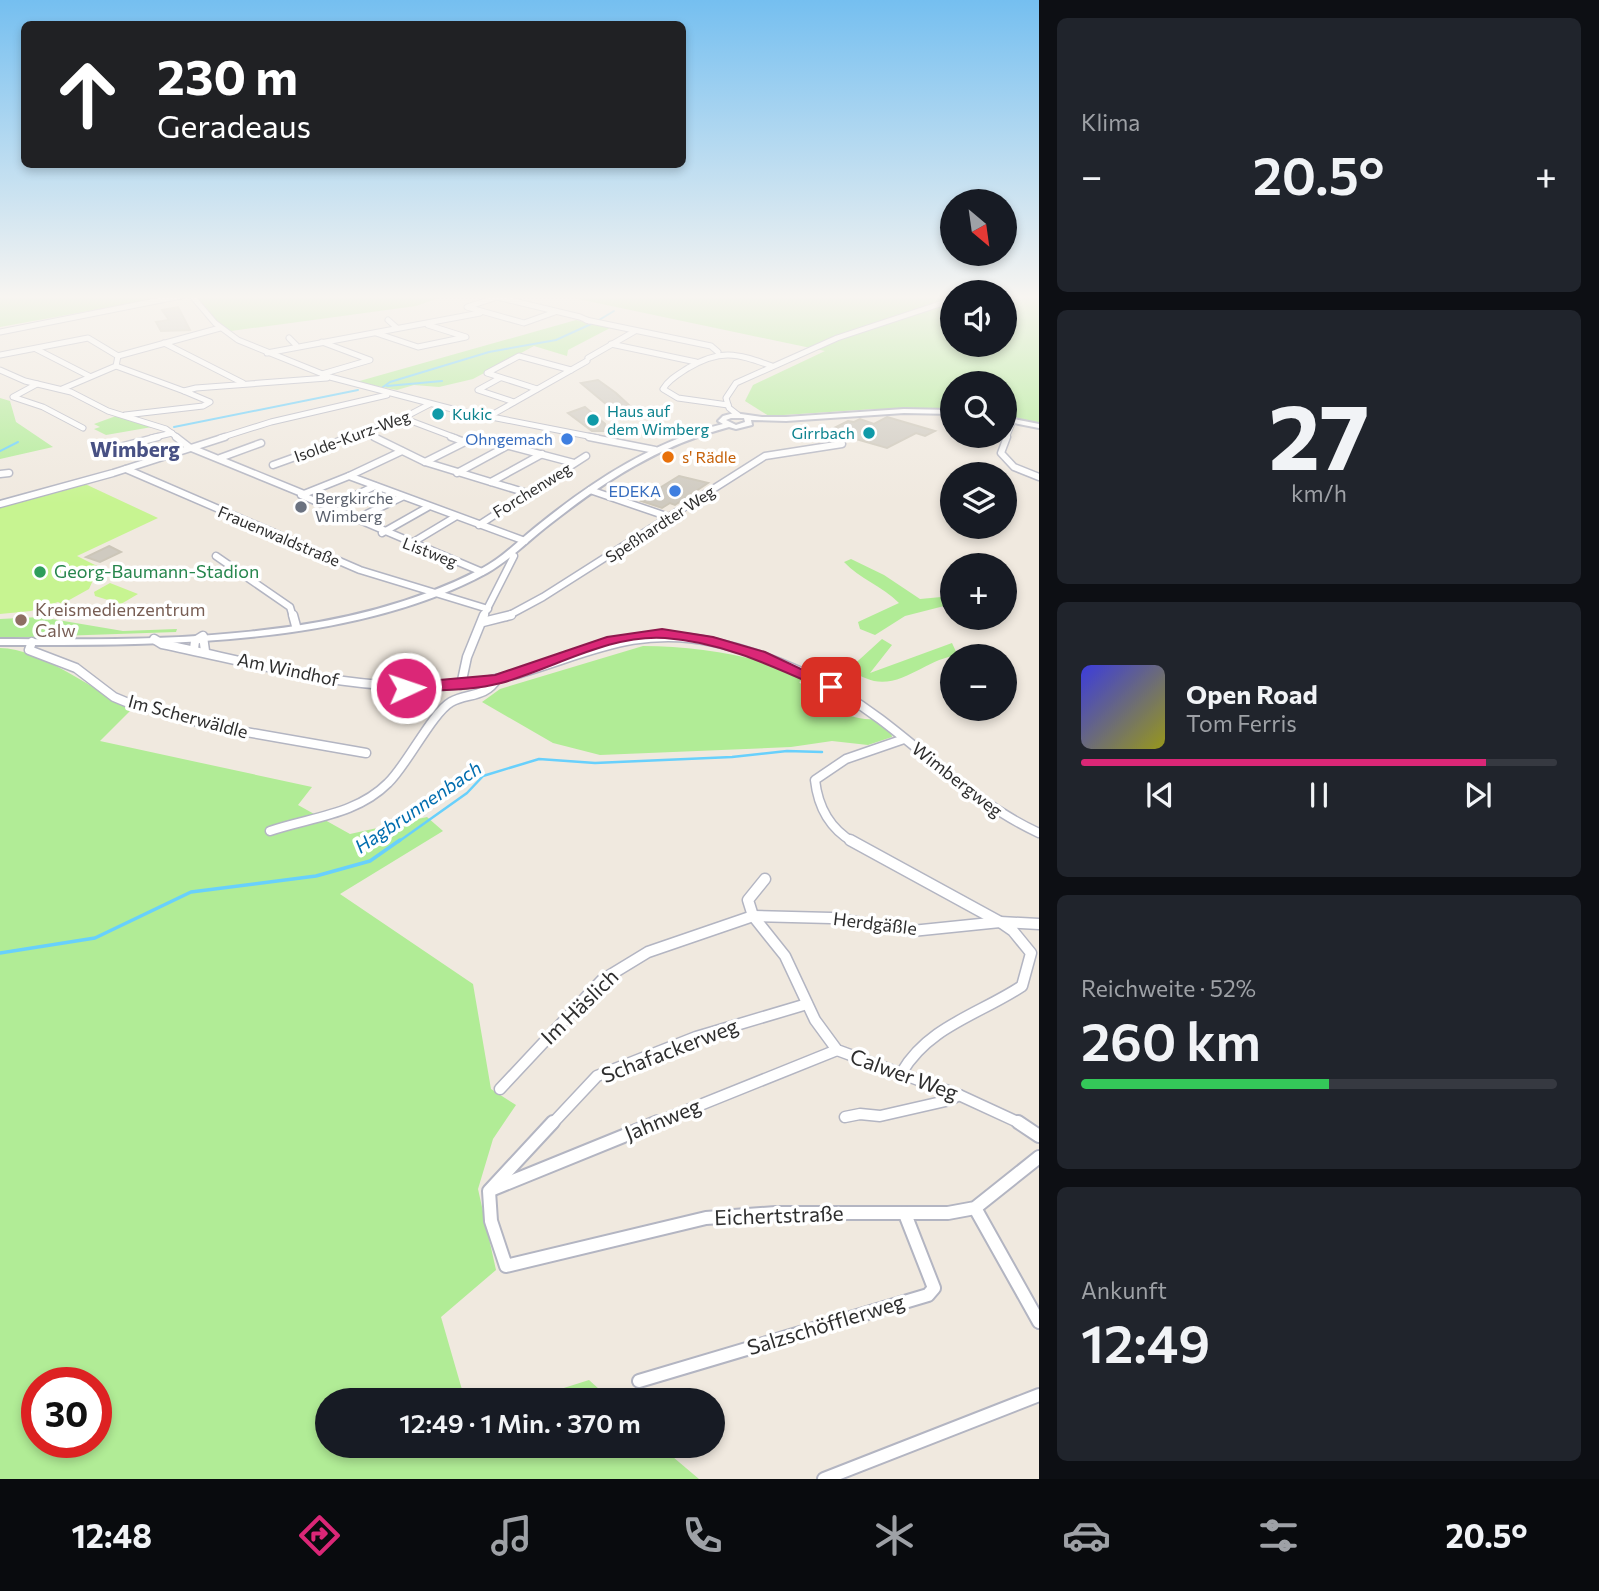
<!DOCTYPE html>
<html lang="de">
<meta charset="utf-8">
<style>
:root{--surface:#171b24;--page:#20242c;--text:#f1f3f6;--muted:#9ea1a6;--line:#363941;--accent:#db2777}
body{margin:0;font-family:Commissioner,sans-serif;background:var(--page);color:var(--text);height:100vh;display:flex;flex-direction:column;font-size:26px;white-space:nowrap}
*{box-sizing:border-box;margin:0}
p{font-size:23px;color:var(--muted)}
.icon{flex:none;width:38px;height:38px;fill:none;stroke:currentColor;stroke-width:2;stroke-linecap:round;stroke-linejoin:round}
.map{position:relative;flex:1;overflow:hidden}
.sheet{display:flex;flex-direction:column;gap:18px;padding:18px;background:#0d0f14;width:560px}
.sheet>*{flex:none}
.guide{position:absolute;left:21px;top:21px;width:665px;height:147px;border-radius:10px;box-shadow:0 4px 10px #0003;background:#202124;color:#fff;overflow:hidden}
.needle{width:46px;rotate:151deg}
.controls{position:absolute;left:940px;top:189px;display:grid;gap:14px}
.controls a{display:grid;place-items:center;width:77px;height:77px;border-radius:50%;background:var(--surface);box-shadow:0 4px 10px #0003;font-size:35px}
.speed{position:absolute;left:21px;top:1367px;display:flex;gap:14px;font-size:35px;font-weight:700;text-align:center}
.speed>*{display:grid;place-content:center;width:91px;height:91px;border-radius:50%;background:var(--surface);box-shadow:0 4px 10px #0003;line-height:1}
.speed .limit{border:10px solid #d22;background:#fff;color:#111}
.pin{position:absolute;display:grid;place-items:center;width:60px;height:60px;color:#fff;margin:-30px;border-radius:14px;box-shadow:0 4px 10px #0006}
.me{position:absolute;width:77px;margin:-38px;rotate:87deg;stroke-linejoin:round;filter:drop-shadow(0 0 5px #0008)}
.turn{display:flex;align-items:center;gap:24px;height:147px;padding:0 21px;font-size:32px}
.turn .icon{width:91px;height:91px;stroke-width:2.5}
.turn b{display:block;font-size:49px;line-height:60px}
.big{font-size:52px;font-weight:600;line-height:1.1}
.sheet .card{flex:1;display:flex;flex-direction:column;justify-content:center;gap:10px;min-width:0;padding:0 24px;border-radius:10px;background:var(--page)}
.sheet .dial{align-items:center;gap:0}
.dial b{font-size:91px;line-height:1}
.song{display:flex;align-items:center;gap:21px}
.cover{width:84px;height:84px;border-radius:10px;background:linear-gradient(135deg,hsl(240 70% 55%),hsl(60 70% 35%))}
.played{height:7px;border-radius:4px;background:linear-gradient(90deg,var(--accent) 85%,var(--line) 85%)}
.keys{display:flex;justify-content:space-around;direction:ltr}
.heat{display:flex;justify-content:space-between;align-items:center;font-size:38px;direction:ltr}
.charge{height:10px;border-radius:5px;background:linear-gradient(90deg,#34c759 52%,var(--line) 0)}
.trip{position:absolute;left:315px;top:1388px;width:410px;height:70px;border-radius:35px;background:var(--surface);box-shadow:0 4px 10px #0003;font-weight:600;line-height:70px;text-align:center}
.menu{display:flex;height:112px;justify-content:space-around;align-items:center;background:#090b0e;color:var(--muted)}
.menu .icon{width:49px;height:49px}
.menu .selected{color:var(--accent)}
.menu b{font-size:32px;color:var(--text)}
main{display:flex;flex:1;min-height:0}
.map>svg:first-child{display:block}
</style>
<main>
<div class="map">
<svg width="1039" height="1479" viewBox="0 0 1039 1479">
<rect width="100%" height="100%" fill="#f0e9df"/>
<!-- green -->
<g fill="#b1ec96" fill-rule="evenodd">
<path d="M0,296h172l-172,31z"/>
<path d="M196,296h248l-28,10 -185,25 -16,-11z"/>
<path d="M564,296h388v49h52l1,-49h34v128l-34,-7 -1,-34h-52v26h-78l-105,7 -24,-15 8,-16 72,-34z"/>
<path d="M576,320l34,8 -42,22 -1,6 -33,-10 -61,33 -34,8 -25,-2 -17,5 -41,-8z"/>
<path d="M0,398l10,3 6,21 37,25 -53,12z"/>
<path d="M116,416l36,11 -46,8 -12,-6 6,-2 -6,-3z"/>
<path d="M851,559l33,16 36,24 32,-3v8l-47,12 -30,19 -15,-6 -2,-7 41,-19c-17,-17 -39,-24 -55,-41z"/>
<path d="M40,617l83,14 54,-2 -1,3 -176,6v-19z"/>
<path d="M882,639l10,6 -22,28 82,-30 6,13c-28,0 -53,31 -84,25 -9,-2 -18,-8 -26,-11z"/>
<path d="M643,646c54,0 116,10 165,32l-9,4c19,18 49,40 76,37l16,13 1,5 -24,8 -36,-4 -41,6 -191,8 -47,-12 -71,-41 18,-13z"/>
<path d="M0,648c41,0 94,44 133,60l-33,33 212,46 -14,18 52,29 77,-17 16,14 -103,63 133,90 18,105 25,16 -23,34 -15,50 18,81 -55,47 24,83h-138v46h333l39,33h-699zM37,1382h59v60h-59z"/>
<path d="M589,1380l22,20h-85z"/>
</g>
<!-- pitch -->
<g fill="#c7f491">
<path d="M83,483l75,35 -81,38 22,11 -10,22 -27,15 -4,-2 -27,9 -31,3v-107z"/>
<path d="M110,583l28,11 -17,10 -26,-8 -1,-4z"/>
</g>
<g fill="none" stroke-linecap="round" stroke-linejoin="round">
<!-- stream-far2 -->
<g stroke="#68d0fc" stroke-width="2">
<path d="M599,320l15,-9"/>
<path d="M387,386l55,-5"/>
<path d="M383,387l7,-5 99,-30 67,-12 35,-16"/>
<path d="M174,427l184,-37"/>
<path d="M0,451l18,-9"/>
</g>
<!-- stream-far1 -->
<path stroke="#68d0fc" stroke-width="2.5" d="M398,842l69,-49 16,-17 56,-17 56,4 137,-6 55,-6 35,1"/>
<!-- stream -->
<path stroke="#68d0fc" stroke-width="3.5" d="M0,953l95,-15 96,-46 125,-16 54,-15 30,-21"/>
</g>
<!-- building -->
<g fill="#cfcac0" stroke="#ccc6b8" stroke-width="2">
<path d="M178,307l12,23 -29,1 -5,-9 13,-2 -7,-10z"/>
<path d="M598,380l18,13 14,13 -17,4 -32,-27z"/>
<path d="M585,407l20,17 -1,7h-12l-24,-18z"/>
<path d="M887,417l48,14 -10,5 -9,-3 -29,15 -59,-17 20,-10 6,1 6,-3 14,5z"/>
<path d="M679,476l29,7 -33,22 -5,-2 -8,5 -21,-7 4,-3 -6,-2 9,-5 5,1z"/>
<path d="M109,546l12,6 -21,10 -14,-5z"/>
</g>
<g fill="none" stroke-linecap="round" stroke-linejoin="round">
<defs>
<g id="minor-far4">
<path d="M192,296l23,27 23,17 92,37 126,33 142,28"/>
<path d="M555,312l-31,11 -57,-16 30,-10 83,20 9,4"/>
<path d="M388,320l9,8"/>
<path d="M586,320l125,26 7,6"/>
<path d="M0,332l181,-36"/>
<path d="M376,333l42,14 48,-10 -38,-12"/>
<path d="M289,338l7,7"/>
<path d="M322,342l48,18 -48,14"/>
<path d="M164,343l79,40"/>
<path d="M611,344l85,18"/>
<path d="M36,349l53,27"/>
<path d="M267,353l213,-40"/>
<path d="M0,355l88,-17 30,18"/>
<path d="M588,358l47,-27"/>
<path d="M116,366l68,25"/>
<path d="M0,370l25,11 46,11 37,19 58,18 12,9"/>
<path d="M500,378l-22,12 36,12"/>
<path d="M37,384l-24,13 30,10 40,21"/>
<path d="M62,389l54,-23 2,-10 102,-28"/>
<path d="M537,389l-50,-16 32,-17 52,14"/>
<path d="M728,405l-50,-7 -15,-9c6,-10 16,-15 25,-21 34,-20 49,-14 84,-2"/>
<path d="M125,415l78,-9 7,-4 -26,-11 12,-3 131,-10"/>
<path d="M738,415l-9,-7 -3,-10 10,-15 101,-45 115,-38"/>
<path d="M488,417l99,-56"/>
<path d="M403,418l53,20"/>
<path d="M364,432l13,6"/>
<path d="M151,438l21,-5"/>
<path d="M220,438l51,-16 116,-27"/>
<path d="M346,438l57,-20 27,-14"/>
<path d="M472,438h9"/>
<path d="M1006,438l7,-17"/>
</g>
<g id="minor-far3">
<path d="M176,437l13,10 115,47 45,-18 176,65"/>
<path d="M374,437l51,25 102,31"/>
<path d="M451,437l14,5 10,-5 99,26"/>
<path d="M589,437l66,13"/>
<path d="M1007,437l-6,16 13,14 25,10"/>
<path d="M104,451l54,-14"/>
<path d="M220,458l41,-15"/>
<path d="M425,462l40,-20"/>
<path d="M273,465l78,-28"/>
<path d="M126,469l234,101 128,39"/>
<path d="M457,473l52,-28"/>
<path d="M0,474l9,-1"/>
<path d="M349,476l53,-25"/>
<path d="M491,482l51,-28"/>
<path d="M590,490l82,28"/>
<path d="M301,495l181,77"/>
<path d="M0,504l113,-31 112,-36"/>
<path d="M328,508l47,-22"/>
<path d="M354,520l48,-23"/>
<path d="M479,525l107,-69"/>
<path d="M382,533l46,-26"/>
<path d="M410,544l45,-27"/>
<path d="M216,556l74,51 3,10"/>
<path d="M483,617l31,-61 -5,-2"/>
<path d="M506,617l37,-20 222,-141 77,-12"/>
</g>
<g id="minor-far2">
<path d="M293,615l3,11"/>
<path d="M483,622l28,-7"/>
<path d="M154,639l8,5c102,21 198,51 303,40 91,-9 152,-64 248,-42 59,13 118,40 167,77 53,40 98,86 159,114"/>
<path d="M32,642l-3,8 47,18 38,29 12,5 86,24 154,27"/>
<path d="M194,649l1,-8 8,-5 2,15"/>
<path d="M461,685l6,-28 17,-42"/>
<path d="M270,831c41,-14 86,-16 118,-48 19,-18 44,-70 63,-81 16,-9 34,-4 46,-23"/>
<path d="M853,842c-24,-14 -35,-35 -38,-62l31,-21 58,-20"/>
</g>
<g id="minor-far1">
<path d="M850,840l150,82 13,9 18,22 -9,33c-42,28 -93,40 -120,86"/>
<path d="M765,879l-17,21 5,16 32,40 30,64 22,30 122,45 63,29"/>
<path d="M500,1089l102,-109 46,-28 105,-36 78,2 81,13 88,-9 39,2"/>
<path d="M845,1117l15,-3 20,2 70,-16 9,-5"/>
<path d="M552,1124l45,-48 99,-39 111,-33"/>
<path d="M653,1124l184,-74"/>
</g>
<g id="minor">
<path d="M553,1122l-64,69 2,30 15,45 200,-48 70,-5h172l27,-5 64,-51"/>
<path d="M1018,1122l21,14"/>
<path d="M493,1189l165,-67"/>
<path d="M975,1208l64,114"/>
<path d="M639,1381l289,-86 6,-7 -29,-74"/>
<path d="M824,1479l215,-84"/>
</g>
<g id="tertiary">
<path d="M904,409l48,1v4l-48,-1 -118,8 -35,-1 1,5 -16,4 -7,-2c-69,18 -123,53 -179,97 -21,16 -40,36 -63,49 -138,75 -333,72 -487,72v-6c156,1 338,4 479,-69 24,-12 42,-32 63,-48 55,-44 113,-81 181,-98l-5,-3 5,-5 11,-3 28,4h24zM731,418h13l1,4 -9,3 -10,-5z"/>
<path d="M1004,417l35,7v4l-35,-7z"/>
</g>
</defs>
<!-- minor-far4 casing -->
<use href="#minor-far4" stroke="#b3b5c2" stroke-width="7"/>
<!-- minor-far3 casing -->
<use href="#minor-far3" stroke="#b3b5c2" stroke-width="9"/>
<!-- minor-far2 casing -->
<use href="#minor-far2" stroke="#b3b5c2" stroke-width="11"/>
<!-- minor-far1 casing -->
<use href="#minor-far1" stroke="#b3b5c2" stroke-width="13"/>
<!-- minor casing -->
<use href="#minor" stroke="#b3b5c2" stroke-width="16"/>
<!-- tertiary casing -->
<use href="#tertiary" stroke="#b3b5c2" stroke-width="4"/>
<!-- minor-far4 -->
<use href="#minor-far4" stroke="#fff" stroke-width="5"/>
<!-- minor-far3 -->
<use href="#minor-far3" stroke="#fff" stroke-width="6"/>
<!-- minor-far2 -->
<use href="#minor-far2" stroke="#fff" stroke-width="8"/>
<!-- minor-far1 -->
<use href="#minor-far1" stroke="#fff" stroke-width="10"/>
<!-- minor -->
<use href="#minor" stroke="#fff" stroke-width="12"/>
<!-- tertiary -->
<use href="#tertiary" fill="#fff" fill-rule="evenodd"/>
</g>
<!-- sky -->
<linearGradient id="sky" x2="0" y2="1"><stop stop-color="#75bff0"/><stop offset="0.59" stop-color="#f8f5f1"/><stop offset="1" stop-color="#f8f5f1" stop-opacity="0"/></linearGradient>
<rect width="1039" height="503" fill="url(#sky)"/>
<!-- route -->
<path fill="#db2777" stroke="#8e194d" stroke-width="2" d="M662,629l51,8 52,15 74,35 -3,3h-10c-52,-23 -103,-48 -161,-52 -56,-4 -112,31 -164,45 -30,8 -65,7 -95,9l-8,-4 8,-5 89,-8 112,-38z"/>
<!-- markers -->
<g fill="#0f9aa8" stroke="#fff" stroke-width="2.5">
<circle cx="438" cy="414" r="7"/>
<circle cx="593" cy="420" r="7"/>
<circle cx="869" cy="433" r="7"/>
</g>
<g fill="#3f7fe0" stroke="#fff" stroke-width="2.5">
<circle cx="567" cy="439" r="7"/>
<circle cx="675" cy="491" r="7"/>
</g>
<circle fill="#e8710a" stroke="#fff" stroke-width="2.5" cx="668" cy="457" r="7"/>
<circle fill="#6b7280" stroke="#fff" stroke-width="2.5" cx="301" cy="507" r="7"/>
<circle fill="#2e9e5b" stroke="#fff" stroke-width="2.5" cx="40" cy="572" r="7"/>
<circle fill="#8d6e63" stroke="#fff" stroke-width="2.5" cx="21" cy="620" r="7"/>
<g text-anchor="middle" stroke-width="7" stroke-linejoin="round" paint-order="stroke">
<!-- far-culture labels -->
<g font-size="16" fill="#0d838f" stroke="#fff" text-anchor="start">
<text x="607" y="417">Haus auf<tspan x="607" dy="18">dem Wimberg</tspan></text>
<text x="452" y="420">Kukic</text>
<text x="855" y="439" text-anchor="end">Girrbach</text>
</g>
<!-- far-street labels -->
<g font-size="16" fill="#2e2e2e" stroke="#fff">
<text transform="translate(352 436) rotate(-20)" y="6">Isolde-Kurz-Weg</text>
<text transform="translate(532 490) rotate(-32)" y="6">Forchenweg</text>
<text transform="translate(660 524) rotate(-33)" y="6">Speßhardter Weg</text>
<text transform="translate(279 536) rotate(23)" y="6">Frauenwaldstraße</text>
<text transform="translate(430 552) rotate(21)" y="6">Listweg</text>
</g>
<!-- far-shop labels -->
<g font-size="16" fill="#366cbe" stroke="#fff" text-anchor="end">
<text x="553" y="445">Ohngemach</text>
<text x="661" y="497">EDEKA</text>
</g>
<!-- far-food labels -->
<g font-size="16" fill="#c56008" stroke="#fff" text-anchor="start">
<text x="682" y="463">s' Rädle</text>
</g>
<!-- far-worship labels -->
<g font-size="16" fill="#5b616d" stroke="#fff" text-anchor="start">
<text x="315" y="504">Bergkirche<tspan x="315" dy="18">Wimberg</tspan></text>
</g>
<!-- leisure labels -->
<g font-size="18" fill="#27864d" stroke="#fff" text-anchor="start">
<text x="54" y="578">Georg-Baumann-Stadion</text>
</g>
<!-- education labels -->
<g font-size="18" fill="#785e54" stroke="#fff" text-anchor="start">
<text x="35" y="616">Kreismedienzentrum<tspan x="35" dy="21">Calw</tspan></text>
</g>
<!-- street labels -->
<g font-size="18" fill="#2e2e2e" stroke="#fff">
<text transform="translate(288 670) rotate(12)" y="6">Am Windhof</text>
<text transform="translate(188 717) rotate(15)" y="6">Im Scherwäldle</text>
<text transform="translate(957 780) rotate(38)" y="6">Wimbergweg</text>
<text transform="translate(875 924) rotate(7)" y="6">Herdgäßle</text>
</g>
<!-- water labels -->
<g font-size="19" font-style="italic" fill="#006daf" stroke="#fff">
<text transform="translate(418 807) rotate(-34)" y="7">Hagbrunnenbach</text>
</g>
<!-- far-district labels -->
<g font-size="21" font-weight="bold" fill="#485184" stroke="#fff">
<text x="135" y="457">Wimberg</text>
</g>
<!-- near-street labels -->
<g font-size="21" fill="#2e2e2e" stroke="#fff">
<text transform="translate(580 1007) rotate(-44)" y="7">Im Häslich</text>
<text transform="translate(670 1051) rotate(-21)" y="7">Schafackerweg</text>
<text transform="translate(904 1075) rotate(20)" y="7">Calwer Weg</text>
<text transform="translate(663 1120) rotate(-22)" y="7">Jahnweg</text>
<text transform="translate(779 1216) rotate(-2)" y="7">Eichertstraße</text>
<text transform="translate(826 1325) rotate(-17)" y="7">Salzschöfflerweg</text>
</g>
</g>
</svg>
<div class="controls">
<a><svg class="needle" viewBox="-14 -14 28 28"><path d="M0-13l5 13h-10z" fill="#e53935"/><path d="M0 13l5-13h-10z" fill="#9ea1a6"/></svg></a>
<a><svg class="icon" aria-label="sound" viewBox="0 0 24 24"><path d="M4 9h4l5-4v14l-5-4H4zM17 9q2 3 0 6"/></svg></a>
<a><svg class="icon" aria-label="search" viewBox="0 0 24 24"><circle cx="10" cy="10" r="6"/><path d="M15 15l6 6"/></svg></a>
<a><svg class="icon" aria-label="layers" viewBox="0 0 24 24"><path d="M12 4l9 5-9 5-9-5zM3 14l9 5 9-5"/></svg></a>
<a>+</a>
<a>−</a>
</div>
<div class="speed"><div class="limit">30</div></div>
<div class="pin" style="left:831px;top:687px;background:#d93025"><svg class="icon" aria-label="arrive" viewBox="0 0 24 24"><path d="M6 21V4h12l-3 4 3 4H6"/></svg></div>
<svg class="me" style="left:406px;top:688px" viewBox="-20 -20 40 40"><circle r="17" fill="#db2777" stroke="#fff" stroke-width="3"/><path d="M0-11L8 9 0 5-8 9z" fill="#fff"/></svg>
<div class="trip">12:49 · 1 Min. · 370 m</div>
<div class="guide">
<div class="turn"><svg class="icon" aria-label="ahead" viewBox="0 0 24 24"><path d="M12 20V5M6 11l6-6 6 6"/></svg><div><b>230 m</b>Geradeaus</div></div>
</div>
</div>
<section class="sheet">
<div class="card"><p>Klima</p>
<div class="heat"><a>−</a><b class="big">20.5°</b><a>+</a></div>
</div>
<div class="card dial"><b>27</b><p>km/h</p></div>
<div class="card">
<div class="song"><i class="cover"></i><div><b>Open Road</b><p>Tom Ferris</p></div></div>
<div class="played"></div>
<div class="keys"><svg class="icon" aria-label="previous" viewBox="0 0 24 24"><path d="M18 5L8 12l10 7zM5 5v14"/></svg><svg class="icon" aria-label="pause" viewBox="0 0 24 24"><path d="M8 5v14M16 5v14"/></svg><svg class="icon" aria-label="next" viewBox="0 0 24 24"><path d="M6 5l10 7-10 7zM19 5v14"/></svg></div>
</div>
<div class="card"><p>Reichweite · 52%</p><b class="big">260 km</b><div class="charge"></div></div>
<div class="card"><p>Ankunft</p><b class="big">12:49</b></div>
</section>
</main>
<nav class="menu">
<b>12:48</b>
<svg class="icon selected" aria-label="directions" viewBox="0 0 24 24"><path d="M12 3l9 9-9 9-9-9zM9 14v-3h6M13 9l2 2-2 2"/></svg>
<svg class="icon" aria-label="music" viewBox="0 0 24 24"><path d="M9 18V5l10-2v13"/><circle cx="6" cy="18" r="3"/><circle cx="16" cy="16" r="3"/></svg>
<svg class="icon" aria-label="phone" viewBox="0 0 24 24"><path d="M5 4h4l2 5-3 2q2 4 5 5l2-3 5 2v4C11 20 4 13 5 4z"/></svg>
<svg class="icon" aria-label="climate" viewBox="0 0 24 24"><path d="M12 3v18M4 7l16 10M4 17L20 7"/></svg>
<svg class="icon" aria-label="car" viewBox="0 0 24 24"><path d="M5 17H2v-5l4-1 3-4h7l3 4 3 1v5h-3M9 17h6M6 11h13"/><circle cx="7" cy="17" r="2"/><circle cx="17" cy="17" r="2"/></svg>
<svg class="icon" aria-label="filters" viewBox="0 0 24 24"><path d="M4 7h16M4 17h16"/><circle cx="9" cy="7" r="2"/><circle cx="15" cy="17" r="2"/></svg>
<b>20.5°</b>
</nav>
